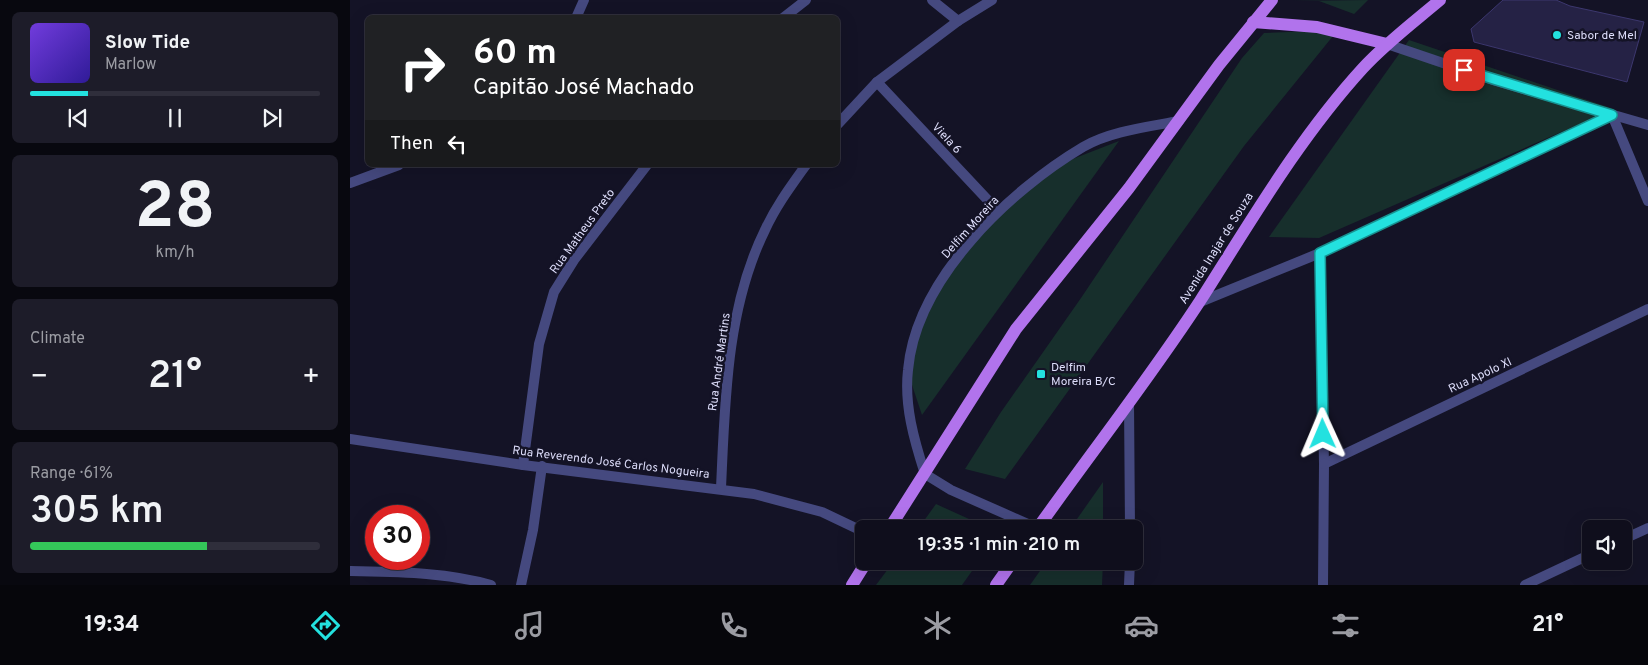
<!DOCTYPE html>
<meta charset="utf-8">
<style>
:root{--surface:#0f0e1c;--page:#1d1c29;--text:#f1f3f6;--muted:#9b9ca3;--line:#2f2e3b;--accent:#23e1df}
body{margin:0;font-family:Overpass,sans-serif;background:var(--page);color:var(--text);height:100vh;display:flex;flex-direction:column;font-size:19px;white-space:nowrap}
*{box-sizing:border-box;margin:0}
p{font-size:16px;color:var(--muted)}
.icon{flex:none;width:28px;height:28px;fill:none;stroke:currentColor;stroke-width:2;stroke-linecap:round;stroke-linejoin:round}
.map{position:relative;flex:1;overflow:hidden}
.drawer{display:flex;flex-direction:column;gap:12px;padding:12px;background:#08080f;width:350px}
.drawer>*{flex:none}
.banner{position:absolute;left:15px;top:15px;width:475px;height:152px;border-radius:8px;box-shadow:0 5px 20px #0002,0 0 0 1px var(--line);background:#202124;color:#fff;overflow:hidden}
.fabs{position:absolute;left:1232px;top:520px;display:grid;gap:10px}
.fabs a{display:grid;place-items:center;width:50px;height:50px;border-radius:8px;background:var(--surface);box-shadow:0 5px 20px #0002,0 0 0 1px var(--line);font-size:25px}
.speed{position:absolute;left:15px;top:505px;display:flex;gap:10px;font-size:25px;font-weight:700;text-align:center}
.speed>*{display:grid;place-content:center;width:65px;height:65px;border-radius:50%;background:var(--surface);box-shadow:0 5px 20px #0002,0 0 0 1px var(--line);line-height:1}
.speed .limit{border:8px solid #d22;background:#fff;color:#111}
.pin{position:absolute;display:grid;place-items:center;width:42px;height:42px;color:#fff;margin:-21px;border-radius:10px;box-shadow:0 2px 8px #0006}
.me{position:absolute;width:55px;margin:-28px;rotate:359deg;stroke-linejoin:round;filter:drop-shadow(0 0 4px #0008)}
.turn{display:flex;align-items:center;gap:18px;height:105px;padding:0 25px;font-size:22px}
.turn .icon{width:65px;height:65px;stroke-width:2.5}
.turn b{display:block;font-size:35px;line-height:42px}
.then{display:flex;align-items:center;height:48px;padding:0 25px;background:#0003;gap:10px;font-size:19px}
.big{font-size:38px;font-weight:600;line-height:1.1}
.drawer .tile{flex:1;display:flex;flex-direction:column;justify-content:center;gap:8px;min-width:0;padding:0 18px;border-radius:8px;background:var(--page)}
.drawer .dial{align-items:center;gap:0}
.dial b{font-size:65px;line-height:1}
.song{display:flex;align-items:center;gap:15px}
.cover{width:60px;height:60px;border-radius:8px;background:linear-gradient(135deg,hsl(260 70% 55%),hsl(250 70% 35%))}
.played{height:5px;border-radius:2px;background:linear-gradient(90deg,var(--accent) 20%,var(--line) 20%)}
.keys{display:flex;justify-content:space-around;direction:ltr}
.heat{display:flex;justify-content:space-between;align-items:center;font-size:28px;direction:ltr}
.charge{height:8px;border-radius:4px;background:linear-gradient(90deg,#34c759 61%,var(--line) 0)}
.trip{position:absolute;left:505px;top:520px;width:288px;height:50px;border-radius:8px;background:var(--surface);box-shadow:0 5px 20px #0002,0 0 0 1px var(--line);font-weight:600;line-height:50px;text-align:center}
.menu{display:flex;height:80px;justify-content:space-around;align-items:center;background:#06060b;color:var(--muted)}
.menu .icon{width:35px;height:35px}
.menu .selected{color:var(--accent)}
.menu b{font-size:22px;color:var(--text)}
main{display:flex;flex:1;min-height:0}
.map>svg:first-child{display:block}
</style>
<main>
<section class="drawer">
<div class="tile">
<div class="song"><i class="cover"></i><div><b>Slow Tide</b><p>Marlow</p></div></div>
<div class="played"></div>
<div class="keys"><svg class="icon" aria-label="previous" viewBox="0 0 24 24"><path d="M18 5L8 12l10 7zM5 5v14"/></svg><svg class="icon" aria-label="pause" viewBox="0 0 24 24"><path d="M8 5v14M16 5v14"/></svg><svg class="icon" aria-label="next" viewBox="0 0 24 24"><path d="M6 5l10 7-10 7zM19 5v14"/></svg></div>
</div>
<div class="tile dial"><b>28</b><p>km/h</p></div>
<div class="tile"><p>Climate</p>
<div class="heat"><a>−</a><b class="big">21°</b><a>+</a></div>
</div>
<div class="tile"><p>Range · 61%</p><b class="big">305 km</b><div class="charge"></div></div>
</section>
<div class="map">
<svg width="1298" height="585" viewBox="0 0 1298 585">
<rect width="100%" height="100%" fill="#141326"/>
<!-- green -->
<g fill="#172f2c">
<path d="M1018,0l-14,14 -35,-13h-27z"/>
<path d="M963,31l20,5 -89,110 -239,333 -40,-10 36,-57 80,-114 161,-240 22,-25z"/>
<path d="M1059,40l205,69 -295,129 -50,-1z"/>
<path d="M769,141l-197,274 -13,-39 7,-41 18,-41 32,-46 81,-79z"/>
<path d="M753,482v47h-33z"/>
<path d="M586,504l55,25h-73z"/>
<path d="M544,561h85l-17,24h-86z"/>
<path d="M697,561h56l-1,24h-72z"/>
</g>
<!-- building -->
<path fill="#252245" stroke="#3c376e" d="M1153,0h53l14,6 74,16 -17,60 -153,-40 -3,-13z"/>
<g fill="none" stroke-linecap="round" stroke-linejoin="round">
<!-- pedestrian -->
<g stroke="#45497f" stroke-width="10">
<path d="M527,82l121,129"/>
<path d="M171,585l12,-55 9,-64"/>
</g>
<!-- minor -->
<g stroke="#45497f" stroke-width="10">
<path d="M582,0l26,21"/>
<path d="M226,18l8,-18"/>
<path d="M433,18l23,-18"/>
<path d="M1037,44l109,37 152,44"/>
<path d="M1262,115l36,86"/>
<path d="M488,124l39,-42 81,-61 34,-21"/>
<path d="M0,183l49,-18"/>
<path d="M970,253l4,211 -1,121"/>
<path d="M850,302l120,-49 292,-138"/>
<path d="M779,402l1,127"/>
<path d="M0,439l173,26 231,29 68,18 42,20"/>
<path d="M974,464l324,-155"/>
<path d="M173,465l16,-121 15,-52 20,-32 73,-95"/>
<path d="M371,488c4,-86 5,-179 44,-258 11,-24 26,-44 41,-65"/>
<path d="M687,528l-86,-38 -26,-16c-11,-34 -21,-69 -17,-104 8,-91 101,-179 175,-223 28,-16 65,-20 96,-26"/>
<path d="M1274,539l24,-11"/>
<path d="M779,585l1,-24"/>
<path d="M1175,585l66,-31"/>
</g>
<!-- tertiary -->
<path stroke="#45497f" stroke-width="10" d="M0,571c47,1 96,1 141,14"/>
<!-- primary -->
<g stroke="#b173ec" stroke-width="12">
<path d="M903,22l64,5 70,17"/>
<path d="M539,529l127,-200 113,-141 90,-123 53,-65"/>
<path d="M687,529c54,-76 112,-150 163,-228 51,-80 99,-163 163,-233 23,-25 51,-46 77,-68"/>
<path d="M502,585l15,-24"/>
<path d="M646,585l17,-24"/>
</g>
</g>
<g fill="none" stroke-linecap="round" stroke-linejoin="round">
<defs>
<path id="route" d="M973,434l-3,-181 292,-138 -148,-45"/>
</defs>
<!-- route casing -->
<use href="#route" stroke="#179291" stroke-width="12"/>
<!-- route -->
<use href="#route" stroke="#23e1df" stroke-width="9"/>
</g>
<!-- markers -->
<g fill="#23e1df" stroke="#141326" stroke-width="2">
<circle cx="1207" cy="35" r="5"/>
<rect x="686" y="369" width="10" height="10" rx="2.5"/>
</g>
<g text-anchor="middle" stroke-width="5" stroke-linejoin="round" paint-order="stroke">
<!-- poi labels -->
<g font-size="12" fill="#ddddfa" stroke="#141326" text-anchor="start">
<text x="1217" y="39">Sabor de Mel</text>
<text x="701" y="371">Delfim<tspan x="701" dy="14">Moreira B/C</tspan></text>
</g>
<!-- street labels -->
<g font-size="12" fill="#ddddfa" stroke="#141326">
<text transform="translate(597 138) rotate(47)" y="4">Viela 6</text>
<text transform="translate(620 227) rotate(-48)" y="4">Delfim Moreira</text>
<text transform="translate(232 231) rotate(-54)" y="4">Rua Matheus Preto</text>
<text transform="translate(866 248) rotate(-58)" y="4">Avenida Inajar de Souza</text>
<text transform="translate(369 362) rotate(-82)" y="4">Rua André Martins</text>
<text transform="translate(1130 375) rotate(-25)" y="4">Rua Apolo XI</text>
<text transform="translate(261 462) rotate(7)" y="4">Rua Reverendo José Carlos Nogueira</text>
</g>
</g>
</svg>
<div class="fabs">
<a><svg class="icon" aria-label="sound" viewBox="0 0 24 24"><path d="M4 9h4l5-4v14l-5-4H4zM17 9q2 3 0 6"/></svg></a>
</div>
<div class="speed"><div class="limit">30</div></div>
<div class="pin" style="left:1114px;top:70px;background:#d93025"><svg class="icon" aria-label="arrive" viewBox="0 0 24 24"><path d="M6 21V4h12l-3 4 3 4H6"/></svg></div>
<svg class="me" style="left:973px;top:434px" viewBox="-20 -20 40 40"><path d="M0-17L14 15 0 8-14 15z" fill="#23e1df" stroke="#fff" stroke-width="4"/></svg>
<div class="trip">19:35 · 1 min · 210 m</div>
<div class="banner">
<div class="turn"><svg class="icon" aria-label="right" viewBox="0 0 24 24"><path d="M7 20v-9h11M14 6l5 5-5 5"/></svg><div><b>60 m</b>Capitão José Machado</div></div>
<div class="then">Then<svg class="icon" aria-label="left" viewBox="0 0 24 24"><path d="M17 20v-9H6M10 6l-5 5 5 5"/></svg></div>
</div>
</div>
</main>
<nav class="menu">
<b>19:34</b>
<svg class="icon selected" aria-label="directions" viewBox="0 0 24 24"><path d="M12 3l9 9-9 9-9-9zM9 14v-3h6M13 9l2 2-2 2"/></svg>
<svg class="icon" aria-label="music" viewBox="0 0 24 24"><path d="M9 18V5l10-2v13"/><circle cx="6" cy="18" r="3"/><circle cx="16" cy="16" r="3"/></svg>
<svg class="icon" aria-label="phone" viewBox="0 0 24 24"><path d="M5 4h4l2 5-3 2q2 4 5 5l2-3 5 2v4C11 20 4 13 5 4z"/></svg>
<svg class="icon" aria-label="climate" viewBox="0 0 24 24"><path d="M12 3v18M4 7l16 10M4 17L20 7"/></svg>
<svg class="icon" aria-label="car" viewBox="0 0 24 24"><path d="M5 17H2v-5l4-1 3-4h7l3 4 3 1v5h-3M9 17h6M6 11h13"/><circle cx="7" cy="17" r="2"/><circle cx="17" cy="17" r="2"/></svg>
<svg class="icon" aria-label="filters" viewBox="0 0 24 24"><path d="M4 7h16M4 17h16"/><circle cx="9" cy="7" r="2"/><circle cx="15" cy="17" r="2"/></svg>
<b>21°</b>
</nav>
